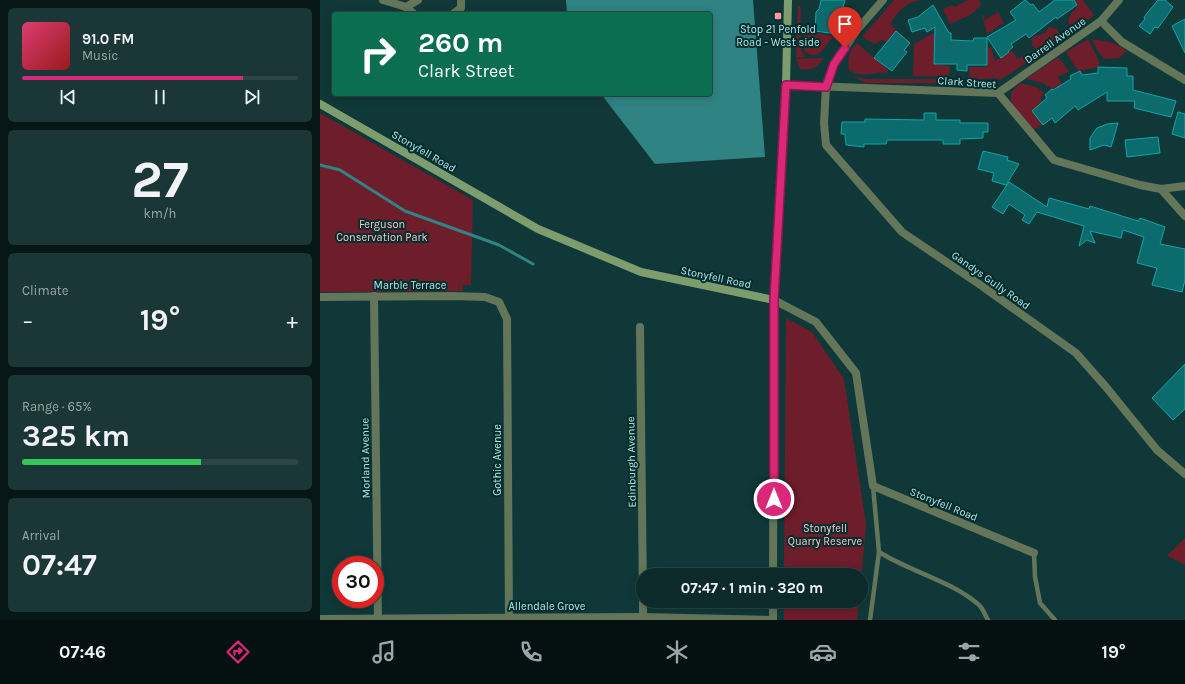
<!DOCTYPE html>
<meta charset="utf-8">
<style>
:root{--surface:#0c2a2a;--page:#1a3636;--text:#f1f3f6;--muted:#9aa7a8;--line:#2c4647;--accent:#db2777}
body{margin:0;font-family:Karla,sans-serif;background:var(--page);color:var(--text);height:100vh;display:flex;flex-direction:column;font-size:15px;white-space:nowrap}
*{box-sizing:border-box;margin:0}
p{font-size:13px;color:var(--muted)}
.icon{flex:none;width:22px;height:22px;fill:none;stroke:currentColor;stroke-width:2;stroke-linecap:round;stroke-linejoin:round}
.map{position:relative;flex:1;overflow:hidden}
.side{display:flex;flex-direction:column;gap:8px;padding:8px;background:#071717;width:320px}
.side>*{flex:none}
.guide{position:absolute;left:12px;top:12px;width:380px;height:84px;border-radius:4px;box-shadow:0 2px 10px #0003,0 0 0 1px var(--line);background:#0b6e4f;color:#fff;overflow:hidden}
.speed{position:absolute;left:12px;top:556px;display:flex;gap:8px;font-size:20px;font-weight:700;text-align:center}
.speed>*{display:grid;place-content:center;width:52px;height:52px;border-radius:50%;background:var(--surface);box-shadow:0 2px 10px #0003,0 0 0 1px var(--line);line-height:1}
.speed .limit{border:6px solid #d22;background:#fff;color:#111}
.pin{position:absolute;display:grid;place-items:center;width:34px;height:34px;color:#fff;margin:-41px -17px;border-radius:50% 50% 50% 0;rotate:-45deg;box-shadow:0 0 4px #0007}
.pin .icon{rotate:45deg}
.me{position:absolute;width:44px;margin:-22px;rotate:0deg;stroke-linejoin:round;filter:drop-shadow(0 0 3px #0008)}
.turn{display:flex;align-items:center;gap:14px;height:84px;padding:0 20px;font-size:18px}
.turn .icon{width:52px;height:52px;stroke-width:2.5}
.turn b{display:block;font-size:28px;line-height:34px}
.big{font-size:30px;font-weight:700;line-height:1.1}
.side .tile{flex:1;display:flex;flex-direction:column;justify-content:center;gap:6px;min-width:0;padding:0 14px;border-radius:6px;background:var(--page)}
.side .dial{align-items:center;gap:0}
.dial b{font-size:52px;line-height:1}
.song{display:flex;align-items:center;gap:12px}
.cover{width:48px;height:48px;border-radius:6px;background:linear-gradient(135deg,hsl(340 70% 55%),hsl(0 70% 35%))}
.played{height:4px;border-radius:2px;background:linear-gradient(90deg,var(--accent) 80%,var(--line) 80%)}
.keys{display:flex;justify-content:space-around;direction:ltr}
.heat{display:flex;justify-content:space-between;align-items:center;font-size:22px;direction:ltr}
.charge{height:6px;border-radius:3px;background:linear-gradient(90deg,#34c759 65%,var(--line) 0)}
.trip{position:absolute;left:316px;top:568px;width:232px;height:40px;border-radius:20px;background:var(--surface);box-shadow:0 2px 10px #0003,0 0 0 1px var(--line);font-weight:700;line-height:40px;text-align:center}
.tab-bar{display:flex;height:64px;justify-content:space-around;align-items:center;background:#051111;color:var(--muted)}
.tab-bar .icon{width:28px;height:28px}
.tab-bar .active{color:var(--accent)}
.tab-bar b{font-size:18px;color:var(--text)}
main{display:flex;flex:1;min-height:0}
.map>svg:first-child{display:block}
</style>
<main>
<section class="side">
<div class="tile">
<div class="song"><i class="cover"></i><div><b>91.0 FM</b><p>Music</p></div></div>
<div class="played"></div>
<div class="keys"><svg class="icon" aria-label="previous" viewBox="0 0 24 24"><path d="M18 5L8 12l10 7zM5 5v14"/></svg><svg class="icon" aria-label="pause" viewBox="0 0 24 24"><path d="M8 5v14M16 5v14"/></svg><svg class="icon" aria-label="next" viewBox="0 0 24 24"><path d="M6 5l10 7-10 7zM19 5v14"/></svg></div>
</div>
<div class="tile dial"><b>27</b><p>km/h</p></div>
<div class="tile"><p>Climate</p>
<div class="heat"><a>−</a><b class="big">19°</b><a>+</a></div>
</div>
<div class="tile"><p>Range · 65%</p><b class="big">325 km</b><div class="charge"></div></div>
<div class="tile"><p>Arrival</p><b class="big">07:47</b></div>
</section>
<div class="map">
<svg width="865" height="620" viewBox="0 0 865 620">
<rect width="100%" height="100%" fill="#103838"/>
<!-- green -->
<g fill="#6e1d2a">
<path d="M574,0h29c-16,1 -25,11 -33,24l9,8 -12,10 -5,-2 -7,4 -13,-7z"/>
<path d="M648,0h11l2,5 -11,10 -20,9 -7,-15 9,-4 2,2z"/>
<path d="M755,0h8l11,15 -22,18 -4,-12 3,-8 7,-7z"/>
<path d="M478,6l3,1 -1,37 1,6 5,7 -10,1z"/>
<path d="M678,12l6,11 -17,11 -5,-19h1l2,5z"/>
<path d="M729,27l8,2 5,10 -22,15 -8,-9v-8l13,-4z"/>
<path d="M484,31l29,5c-8,11 -16,28 -29,14z"/>
<path d="M615,32l-1,32 16,2 -1,10h-36l1,-32z"/>
<path d="M768,39l11,22v6l-21,4 -12,-19z"/>
<path d="M771,39l23,4 13,8 -8,7 -14,1 -6,-6z"/>
<path d="M537,43l31,27 -1,3c-16,-2 -20,6 -37,-2 -4,-11 -1,-20 7,-28z"/>
<path d="M667,47h4l4,14 17,-11 5,9 6,-3 5,6 -28,18 -3,-2 -27,2 -1,-13h18z"/>
<path d="M738,57l11,14 -11,6 4,8 -10,4 -9,-6 -17,-4z"/>
<path d="M504,58c-6,8 -12,14 -24,11l-4,-10z"/>
<path d="M533,76l11,3h84l-2,4h-81z"/>
<path d="M700,83l17,4 8,7 -4,2 2,28 -10,6 -22,-27v-10z"/>
<path d="M0,113l153,87 -2,85h-8v6l-143,1z"/>
<path d="M466,318l26,14 32,47 22,145 -5,56v-5h-77z"/>
<path d="M865,538v27l-18,-9z"/>
<path d="M464,601h75l-2,19h-73z"/>
</g>
<!-- water -->
<path fill="#2f8383" d="M246,0h187l12,157 -110,7 -54,-70h109v-80h-143z"/>
<g fill="none" stroke-linecap="round" stroke-linejoin="round">
<!-- stream -->
<path stroke="#2f8383" stroke-width="3" d="M0,165l20,5 65,41 94,34 34,19"/>
</g>
<!-- building -->
<g fill="#0c6b6c" stroke="#10a5a7">
<path d="M501,0h24l-9,34 -21,-3 1,-19 3,-3z"/>
<path d="M705,0l6,5 2,-1 6,8 16,-12h19l3,5 -20,14 -1,-2 -27,21 -3,-4 -15,10 2,3 -5,4 1,1 -8,6 -14,-21 29,-17 -6,-8z"/>
<path d="M838,0h7l8,7 -15,21 -3,-1 -5,7 -11,-8 6,-7 -1,-2z"/>
<path d="M613,5l16,28h2v7l22,1 1,-3h13v27h-20v6l-10,-1v-6h-23l1,-37 -8,5 -2,-4 -13,4 -4,-12 10,-3z"/>
<path d="M865,19v34l-13,-27z"/>
<path d="M576,31l14,12 -6,7 3,2 -15,19 -18,-13z"/>
<path d="M778,67l29,1v8h6v14l43,11 -5,16 -37,-9 1,-7h-28v-9l-29,18 -3,-4 -20,17 -3,-5 -9,7 -11,-14 15,-13 -2,-3 7,-6 1,1 18,-11 -1,-3 10,-5 2,4 16,-2z"/>
<path d="M858,112l7,2v24l-13,-4z"/>
<path d="M604,113h12v7h24v3h28v9h-5v6l-23,1v5h-17v-4h-56l-1,4h-22v3l-18,-2 -1,-11h-4l1,-12h23v-3l59,1z"/>
<path d="M798,123l-7,24 -7,-2 -14,5v-12l7,-10 10,-4z"/>
<path d="M838,137l2,16 -33,4 -2,-17z"/>
<path d="M663,151l25,6 -1,3 12,4 -13,21 -14,-4 2,-8 -16,-4z"/>
<path d="M689,182l38,25 2,-9 40,11 1,-3 48,15 2,-3 25,9 -5,17 25,5v31l-3,12 -30,-7 5,-17 -20,-5 7,-26 -21,-7 -2,8 -31,-7 5,12 -8,-3 -8,6 5,-20 -47,-14 -8,12 -7,-4 3,-5 -16,-11 -6,10 -11,-7z"/>
<path d="M865,364v45l-12,11 -21,-22z"/>
</g>
<g fill="none" stroke-linecap="round" stroke-linejoin="round">
<!-- lane -->
<g stroke="#63765a" stroke-width="4.5">
<path d="M559,552c32,20 70,28 99,52 5,4 7,11 10,16"/>
<path d="M714,553l1,24 5,26 15,17"/>
<path d="M550,620l9,-68 -6,-66"/>
</g>
<!-- street -->
<g stroke="#63765a" stroke-width="8">
<path d="M63,0l23,7 8,7"/>
<path d="M563,0l-26,30 -23,34 -8,23 -2,36 2,22 76,87 77,52 97,69 30,34 51,63 28,24"/>
<path d="M86,7l12,-7"/>
<path d="M133,14l8,-6v-8"/>
<path d="M781,21l21,21 63,38"/>
<path d="M466,85l212,8 56,67 86,25 21,4 24,-3"/>
<path d="M678,93l103,-72 18,-21"/>
<path d="M841,189l24,27"/>
<path d="M54,296l4,324"/>
<path d="M0,297l133,-1 32,1 14,5 8,17 2,301"/>
<path d="M320,327l3,270"/>
<path d="M453,575l1,-275 42,22 40,51 17,113 161,67"/>
<path d="M323,601v19"/>
<path d="M0,619l323,-2 130,3"/>
<path d="M453,620v-19"/>
</g>
<!-- secondary -->
<path stroke="#7e9d6f" stroke-width="8" d="M0,104l218,125 103,43 133,28 12,-215 2,-85"/>
</g>
<g fill="none" stroke-linecap="round" stroke-linejoin="round">
<defs>
<path id="route" d="M454,499v-199l12,-215 40,2 8,-23 11,-16"/>
</defs>
<!-- route casing -->
<use href="#route" stroke="#8e194d" stroke-width="10"/>
<!-- route -->
<use href="#route" stroke="#db2777" stroke-width="7"/>
</g>
<!-- markers -->
<rect fill="#f49aa0" stroke="#042e2e" stroke-width="1.5" x="454" y="12" width="8" height="8" rx="2"/>
<g text-anchor="middle" stroke-width="4" stroke-linejoin="round" paint-order="stroke">
<!-- poi labels -->
<g font-size="11" fill="#b0e5e5" stroke="#042e2e">
<text x="458" y="33">Stop 21 Penfold<tspan x="458" dy="13">Road - West side</tspan></text>
</g>
<!-- street labels -->
<g font-size="11" fill="#b0e5e5" stroke="#042e2e">
<text transform="translate(735 40) rotate(-35)" y="4">Darrell Avenue</text>
<text transform="translate(647 82) rotate(4)" y="4">Clark Street</text>
<text transform="translate(104 151) rotate(30)" y="4">Stonyfell Road</text>
<text transform="translate(396 277) rotate(12)" y="4">Stonyfell Road</text>
<text transform="translate(671 280) rotate(35)" y="4">Gandys Gully Road</text>
<text x="90" y="289">Marble Terrace</text>
<text transform="translate(45 458) rotate(-91)" y="4">Morland Avenue</text>
<text transform="translate(177 460) rotate(-90)" y="4">Gothic Avenue</text>
<text transform="translate(311 462) rotate(-91)" y="4">Edinburgh Avenue</text>
<text transform="translate(624 504) rotate(22)" y="4">Stonyfell Road</text>
<text x="227" y="610">Allendale Grove</text>
</g>
<!-- park labels -->
<g font-size="11" fill="#fcc4c6" stroke="#042e2e">
<text x="62" y="228">Ferguson<tspan x="62" dy="13">Conservation Park</tspan></text>
<text x="505" y="532">Stonyfell<tspan x="505" dy="13">Quarry Reserve</tspan></text>
</g>
</g>
</svg>
<div class="speed"><div class="limit">30</div></div>
<div class="pin" style="left:525px;top:48px;background:#d93025"><svg class="icon" aria-label="arrive" viewBox="0 0 24 24"><path d="M6 21V4h12l-3 4 3 4H6"/></svg></div>
<svg class="me" style="left:454px;top:499px" viewBox="-20 -20 40 40"><circle r="17" fill="#db2777" stroke="#fff" stroke-width="3"/><path d="M0-11L8 9 0 5-8 9z" fill="#fff"/></svg>
<div class="trip">07:47 · 1 min · 320 m</div>
<div class="guide">
<div class="turn"><svg class="icon" aria-label="right" viewBox="0 0 24 24"><path d="M7 20v-9h11M14 6l5 5-5 5"/></svg><div><b>260 m</b>Clark Street</div></div>
</div>
</div>
</main>
<nav class="tab-bar">
<b>07:46</b>
<svg class="icon active" aria-label="directions" viewBox="0 0 24 24"><path d="M12 3l9 9-9 9-9-9zM9 14v-3h6M13 9l2 2-2 2"/></svg>
<svg class="icon" aria-label="music" viewBox="0 0 24 24"><path d="M9 18V5l10-2v13"/><circle cx="6" cy="18" r="3"/><circle cx="16" cy="16" r="3"/></svg>
<svg class="icon" aria-label="phone" viewBox="0 0 24 24"><path d="M5 4h4l2 5-3 2q2 4 5 5l2-3 5 2v4C11 20 4 13 5 4z"/></svg>
<svg class="icon" aria-label="climate" viewBox="0 0 24 24"><path d="M12 3v18M4 7l16 10M4 17L20 7"/></svg>
<svg class="icon" aria-label="car" viewBox="0 0 24 24"><path d="M5 17H2v-5l4-1 3-4h7l3 4 3 1v5h-3M9 17h6M6 11h13"/><circle cx="7" cy="17" r="2"/><circle cx="17" cy="17" r="2"/></svg>
<svg class="icon" aria-label="filters" viewBox="0 0 24 24"><path d="M4 7h16M4 17h16"/><circle cx="9" cy="7" r="2"/><circle cx="15" cy="17" r="2"/></svg>
<b>19°</b>
</nav>
